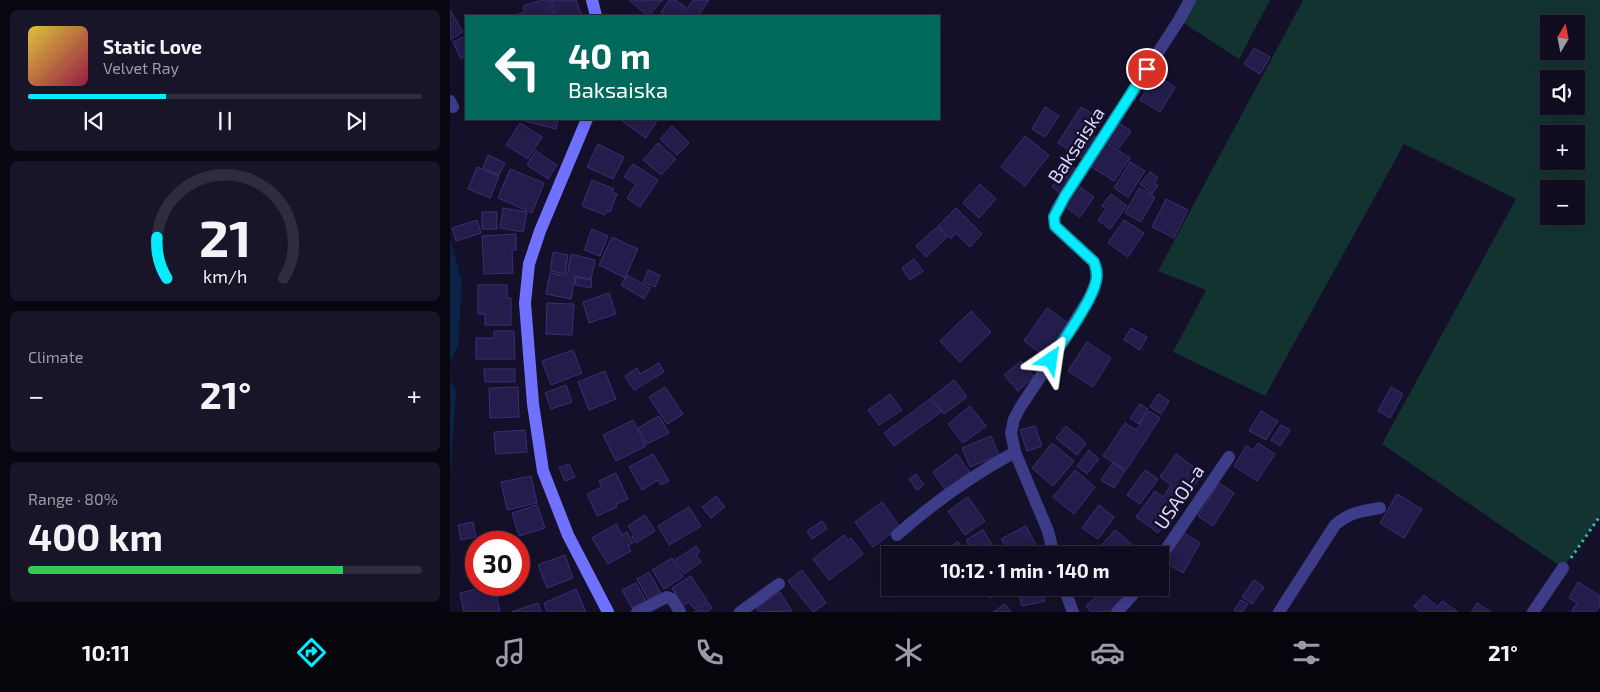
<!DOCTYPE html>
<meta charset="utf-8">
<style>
:root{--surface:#0f0c1f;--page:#181528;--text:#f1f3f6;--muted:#9b9ba4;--line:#2f2c3d;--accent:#06ecfe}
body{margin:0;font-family:"Exo 2",sans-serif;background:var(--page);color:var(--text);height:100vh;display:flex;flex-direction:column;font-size:19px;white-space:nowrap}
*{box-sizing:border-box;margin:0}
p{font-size:16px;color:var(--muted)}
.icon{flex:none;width:28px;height:28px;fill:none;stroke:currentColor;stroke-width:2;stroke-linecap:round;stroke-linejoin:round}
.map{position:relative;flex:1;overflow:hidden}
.side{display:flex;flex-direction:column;gap:10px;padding:10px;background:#080711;width:450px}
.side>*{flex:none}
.top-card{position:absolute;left:15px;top:15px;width:475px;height:105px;border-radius:0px;box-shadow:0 2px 12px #0003,0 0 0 1px var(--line);background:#00695c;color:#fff;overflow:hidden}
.needle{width:32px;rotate:10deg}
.tools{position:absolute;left:1090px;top:15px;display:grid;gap:10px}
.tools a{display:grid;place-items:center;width:45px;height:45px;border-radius:0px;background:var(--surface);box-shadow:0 2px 12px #0003,0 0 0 1px var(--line);font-size:25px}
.speed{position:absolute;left:15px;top:531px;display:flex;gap:10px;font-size:25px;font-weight:700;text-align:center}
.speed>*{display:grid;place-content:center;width:65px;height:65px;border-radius:50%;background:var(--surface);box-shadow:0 2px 12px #0003,0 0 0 1px var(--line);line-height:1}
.speed .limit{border:8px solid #d22;background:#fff;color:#111}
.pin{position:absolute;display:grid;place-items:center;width:42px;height:42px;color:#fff;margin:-21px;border:2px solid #fff;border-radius:50%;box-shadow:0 1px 5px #0007}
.me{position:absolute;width:55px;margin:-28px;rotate:32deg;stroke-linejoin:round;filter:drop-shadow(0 0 4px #0008)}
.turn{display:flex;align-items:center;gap:18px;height:105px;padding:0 20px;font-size:22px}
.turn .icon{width:65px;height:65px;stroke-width:2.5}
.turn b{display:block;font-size:35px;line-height:42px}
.big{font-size:38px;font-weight:700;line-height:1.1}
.side .card{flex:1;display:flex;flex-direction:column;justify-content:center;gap:8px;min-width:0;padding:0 18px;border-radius:8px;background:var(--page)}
.side .dial{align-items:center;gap:0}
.dial svg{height:130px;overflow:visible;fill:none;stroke:var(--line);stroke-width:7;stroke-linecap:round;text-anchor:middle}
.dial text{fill:var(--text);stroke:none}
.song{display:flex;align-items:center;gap:15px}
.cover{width:60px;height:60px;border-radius:8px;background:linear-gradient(135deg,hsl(50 70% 55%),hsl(340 70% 35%))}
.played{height:5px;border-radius:2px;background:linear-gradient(90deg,var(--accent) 35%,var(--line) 35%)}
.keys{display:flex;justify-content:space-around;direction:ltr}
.heat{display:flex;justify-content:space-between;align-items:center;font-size:28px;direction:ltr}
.charge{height:8px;border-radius:4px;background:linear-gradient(90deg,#34c759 80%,var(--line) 0)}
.trip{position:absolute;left:431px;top:546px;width:288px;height:50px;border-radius:0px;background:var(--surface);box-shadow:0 2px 12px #0003,0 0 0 1px var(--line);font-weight:700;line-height:50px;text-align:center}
.dock{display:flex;height:80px;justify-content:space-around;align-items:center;background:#06050c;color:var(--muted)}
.dock .icon{width:35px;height:35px}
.dock .current{color:var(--accent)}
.dock b{font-size:22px;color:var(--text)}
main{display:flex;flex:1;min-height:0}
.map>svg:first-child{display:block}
</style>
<main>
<section class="side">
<div class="card">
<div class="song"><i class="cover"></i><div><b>Static Love</b><p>Velvet Ray</p></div></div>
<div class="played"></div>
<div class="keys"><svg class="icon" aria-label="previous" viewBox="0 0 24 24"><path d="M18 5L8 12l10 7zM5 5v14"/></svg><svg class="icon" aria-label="pause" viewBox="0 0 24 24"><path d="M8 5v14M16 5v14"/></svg><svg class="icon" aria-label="next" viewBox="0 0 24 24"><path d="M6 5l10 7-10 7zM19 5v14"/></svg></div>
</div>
<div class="card dial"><svg viewBox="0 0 100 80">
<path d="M14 69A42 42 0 1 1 86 69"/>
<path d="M14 69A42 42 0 0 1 8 44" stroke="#06ecfe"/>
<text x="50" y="56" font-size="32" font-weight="700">21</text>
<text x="50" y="72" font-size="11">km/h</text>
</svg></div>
<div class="card"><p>Climate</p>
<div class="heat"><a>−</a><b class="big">21°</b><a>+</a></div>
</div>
<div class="card"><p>Range · 80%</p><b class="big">400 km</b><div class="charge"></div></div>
</section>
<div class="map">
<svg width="1150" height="612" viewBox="0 0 1150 612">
<rect width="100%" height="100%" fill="#141029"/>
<!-- green -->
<g fill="#133331" fill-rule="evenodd">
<path d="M740,0h80l-31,59 -60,-39z"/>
<path d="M853,0h297v516l-37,52 -181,-124 134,-245 -112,-55 -139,252 -92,-44 33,-62 -48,-19zM1099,24h27v27h-27zM1099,79h27v27h-27zM1099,134h27v27h-27zM1099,189h27v27h-27z"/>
</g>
<!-- water -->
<g fill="#0b2347">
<path d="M0,239l12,43 -4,64 -8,16z"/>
<path d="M0,380l6,11 -6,87z"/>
</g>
<!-- building -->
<g fill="#241c4a" stroke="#3a2f76">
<path d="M92,0h7l5,16h-42l13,-4 -2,-6z"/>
<path d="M101,0h25l6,16h-26z"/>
<path d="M179,0h34l-15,16z"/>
<path d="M219,0h6l11,7 -7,9h-12l-6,-4z"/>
<path d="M243,0h16l-11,16h-16z"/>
<path d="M0,10l13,22 -13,8z"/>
<path d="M16,36v20l-5,3 -8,-17z"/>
<path d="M804,48l16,9 -10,17 -16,-10z"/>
<path d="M706,75l19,12 -15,25 -20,-12z"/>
<path d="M595,107l14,9 -14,21 -13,-8z"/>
<path d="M631,107l20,12 -9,15 5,4 -13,21 -26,-16z"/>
<path d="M75,119h33l-2,10 -31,-8z"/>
<path d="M174,119h34l-12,19 -24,-17z"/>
<path d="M70,123l22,14 -14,22 -22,-14z"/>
<path d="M669,123l12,8 -12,17 -12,-8z"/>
<path d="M222,126l17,17 -12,12 -17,-16z"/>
<path d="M575,136l24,19 -24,31 -24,-19z"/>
<path d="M656,142l24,16 -16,23 -24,-15z"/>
<path d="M208,143l18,16 -15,16 -18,-15z"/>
<path d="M148,144l26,13 -11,22 -26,-12z"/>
<path d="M86,151l21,14 -9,14 -21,-14z"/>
<path d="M38,155l17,8 -6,12 -16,-7z"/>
<path d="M680,162l15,9 -17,26 -14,-9z"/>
<path d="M618,163l9,7 -7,9 -8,-6z"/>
<path d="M183,164l25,16 -18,27 -13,-9 9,-14 -12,-7z"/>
<path d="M27,167l22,9 -9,22 -22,-9z"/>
<path d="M60,169l34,14 -12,30 -34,-15z"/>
<path d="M700,172l8,6 -4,5 4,3 -6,8 -12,-10z"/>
<path d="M611,173l10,7 -10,14 -9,-7z"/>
<path d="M142,180l22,9 -2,3 5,2 -7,18 -3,-1 -2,4 -23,-9z"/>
<path d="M530,184l16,15 -17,19 -16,-15z"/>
<path d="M627,185l17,12 -14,20 -18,-12z"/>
<path d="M689,188l16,9 -14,25 -16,-9z"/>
<path d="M661,194l16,12 -17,23 -12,-9 8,-11 -4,-3z"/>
<path d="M716,199l22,11 -14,28 -22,-11z"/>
<path d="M53,208l24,4 -4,20 -23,-4z"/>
<path d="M506,208l26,26 -12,13 -14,-14 -5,6 -13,-13z"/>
<rect x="32" y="212" width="15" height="17"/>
<path d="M27,220l4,13 -25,8 -4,-13z"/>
<path d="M674,220l20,13 -16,24 -20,-14z"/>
<path d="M487,227l10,10 -21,20 -10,-11z"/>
<path d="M142,229l16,7 -8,20 -16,-6z"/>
<path d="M66,234v16h-4l1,23 -29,1 -2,-38z"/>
<path d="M162,237l26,12 -13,29 -26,-13z"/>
<path d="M103,252l15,3 -3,19 -15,-3z"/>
<path d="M121,254l24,6 -4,19 -16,-3 -4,23 -25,-5 4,-21 17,3z"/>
<path d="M464,259l9,12 -13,9 -8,-12z"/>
<path d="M198,270l12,5 -5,12 -12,-5z"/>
<path d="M177,275l23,13 -6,11 -23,-14z"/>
<path d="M126,277l16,3 -1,8 -16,-3z"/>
<path d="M28,285h29v13h4v27h-26v-11h-7z"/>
<path d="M159,293l7,21 -27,9 -6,-21z"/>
<path d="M97,303l27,1 -2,31 -26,-1z"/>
<path d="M597,308l22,16 -23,33 -22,-16z"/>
<path d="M521,311l20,21 -31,30 -20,-21z"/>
<path d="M681,328l16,9 -7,13 -16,-10z"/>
<path d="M44,331h20l1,28h-39v-21h18z"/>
<path d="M637,342l24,16 -18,29 -25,-16z"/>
<path d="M123,350l9,23 -31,12 -9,-24z"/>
<path d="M571,361l13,15 -16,15 -14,-16z"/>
<path d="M209,363l5,9 -30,18 -9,-14 12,-8 3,6z"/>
<path d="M34,369h31v13h-30z"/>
<path d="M155,371l11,28 -27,11 -11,-28z"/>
<path d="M504,380l13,17 -23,17 -13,-16z"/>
<path d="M116,385l6,17 -21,7 -6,-16z"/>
<path d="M68,387l1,30 -29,1 -1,-30z"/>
<path d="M215,387l18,27 -16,10 -18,-27z"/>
<path d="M941,387l12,7 -13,24 -12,-7z"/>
<path d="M440,394l12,16 -23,15 -11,-15z"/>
<path d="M708,394l11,7 -8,13 -11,-7z"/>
<path d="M480,399l11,13 -47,34 -10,-13z"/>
<path d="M690,404l8,5 -9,15 -9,-6z"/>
<path d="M520,406l16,20 -23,17 -15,-19z"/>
<path d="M699,411l11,7 -34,52 -23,-14 22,-33 11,7z"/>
<path d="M811,411l17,10 -12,19 -17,-9z"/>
<path d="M209,416l10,17 -22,11 -9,-16z"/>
<path d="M183,420l13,26 -30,15 -13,-26z"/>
<path d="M831,425l9,5 -10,16 -9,-6z"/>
<path d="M585,426l7,20 -15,5 -7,-21z"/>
<path d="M616,426l20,17 -9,12 -21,-17z"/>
<path d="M75,430l2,22 -31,2 -2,-22z"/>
<path d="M541,436l8,19 -29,12 -8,-19z"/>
<path d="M602,443l22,18 -21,25 -21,-18z"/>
<path d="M808,443l17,11 -18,27 -23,-15 12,-20 7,4z"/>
<path d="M639,450l10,9 -12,15 -10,-8z"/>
<path d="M203,454l16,27 -8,4 -3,-5 -16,10 -13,-23z"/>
<path d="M507,454l14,20 -25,17 -13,-19z"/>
<path d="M726,454l27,20 -45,59 -22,-16 19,-26 8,6 8,-12 -11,-8z"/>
<path d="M663,463l12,8 -11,17 -13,-8z"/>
<path d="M119,464l6,13 -10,4 -6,-13z"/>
<path d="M625,470l20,17 -21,27 -21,-17z"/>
<path d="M695,470l13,9 -18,25 -13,-9z"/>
<path d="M166,473l12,26 -12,5 1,3 -20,9 -10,-22 15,-7 -3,-6z"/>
<path d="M466,474l8,11 -7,5 -8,-11z"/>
<path d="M81,476l6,27 -30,7 -6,-28z"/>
<path d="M769,483l15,10 -21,33 -15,-10z"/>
<path d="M947,494l25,15 -18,29 -24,-15z"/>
<path d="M266,496l9,11 -14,11 -9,-11z"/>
<path d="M518,497l17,24 -20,14 -17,-24z"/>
<path d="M432,502l18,25 -27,20 -18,-25z"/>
<path d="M87,505l8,23 -26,8 -7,-23z"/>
<path d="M649,505l15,12 -16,22 -16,-11z"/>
<path d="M239,507l12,19 -32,19 -11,-19z"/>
<path d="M195,515l10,16 -19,12 -4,-6 2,-2 -6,-9z"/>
<path d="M372,521l5,8 -15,10 -5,-8z"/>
<path d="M23,522l3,15 -15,3 -3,-15z"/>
<path d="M166,524l6,11 5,-3 6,11 -5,2 3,6 -23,13 -16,-26z"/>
<path d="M576,526l10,19 -19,10h-7l-9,-16z"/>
<path d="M533,530l13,21 -6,4h-15l-9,-15z"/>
<path d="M665,530l18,15 -8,10h-17l-9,-7z"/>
<path d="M732,532l18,11 -17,30 -18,-11z"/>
<path d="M394,535l4,5 3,-2 12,16 -34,26 -16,-21z"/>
<path d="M507,541l13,14h-27z"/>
<path d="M246,546l4,6 -4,2 5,8 -17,12 -9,-14z"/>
<path d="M115,555l8,23 -26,10 -9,-23z"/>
<path d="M222,558l11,19 -19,12 -12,-19z"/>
<path d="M352,570l24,33 -13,9 -25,-31z"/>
<path d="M199,572l12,21 -13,6 -11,-20z"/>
<path d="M241,576l16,25 -13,8 -5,-7 -7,4 -10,-18z"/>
<path d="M804,580l10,7 -12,17 -10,-7z"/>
<path d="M1128,582l22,14v10l-4,6h-25l6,-9 -8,-5z"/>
<path d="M186,583l10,18 -14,7 -10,-18z"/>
<path d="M44,585l6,27h-36l-4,-19z"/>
<path d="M505,588h18l-9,8z"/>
<path d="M532,588h22l-14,10z"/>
<path d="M567,588h25l3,13 -23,5z"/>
<path d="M656,588h9l12,13 -13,11h-23l-5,-6z"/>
<path d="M126,589l10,23h-39l-3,-9z"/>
<path d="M330,592l12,19 -33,1 -3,-4z"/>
<path d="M974,595l14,12 4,-6 16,11h-37l-7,-6z"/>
<path d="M791,600l7,4 -6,8h-6l-2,-2z"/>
<path d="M258,602l4,6 -5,4h-13z"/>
<path d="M88,603l3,9h-30z"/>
<path d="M1027,603l14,9h-20z"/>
<path d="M555,604l6,8h-18z"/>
</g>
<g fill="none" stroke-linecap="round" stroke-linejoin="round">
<!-- path -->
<path stroke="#31bbae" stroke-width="3" stroke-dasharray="2.5 4" stroke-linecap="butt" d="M1121,558l29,-42"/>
<!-- street -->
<g stroke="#3c3c88" stroke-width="12">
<path d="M0,101l3,6"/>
<path d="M447,535c36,-32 76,-60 118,-83"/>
<path d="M604,555l-6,-24 -33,-79 -4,-19 3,-14 7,-13 20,-30 49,-79 6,-15 1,-12 -3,-8 -39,-36 -1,-9 3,-8 122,-189 11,-20"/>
<path d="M710,558l69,-101"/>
<path d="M614,588l9,24"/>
<path d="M187,612l30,-15 5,2 8,13"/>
<path d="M290,612l39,-28"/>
<path d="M667,612l22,-24"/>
<path d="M829,612l56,-87c15,-13 27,-14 45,-17"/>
<path d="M1083,612l30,-44"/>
</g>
<!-- secondary -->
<g stroke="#7071fe" stroke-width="12">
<path d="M142,0l4,16"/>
<path d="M137,119l-47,112 -11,33 -4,39 8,101 10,67 25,64 40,77"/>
</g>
</g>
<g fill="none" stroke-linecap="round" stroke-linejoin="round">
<defs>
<path id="route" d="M601,360c11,-18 42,-60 45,-79 2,-7 0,-13 -2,-19l-39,-36 -1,-9 11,-21 82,-127"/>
</defs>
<!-- route casing -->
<use href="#route" stroke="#0499a5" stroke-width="12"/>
<!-- route -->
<use href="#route" stroke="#06ecfe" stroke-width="9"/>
</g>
<g text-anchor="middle" stroke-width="5" stroke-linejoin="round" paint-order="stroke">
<!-- street labels -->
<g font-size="19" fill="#dcd8ff" stroke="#141029">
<text transform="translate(626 145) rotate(-57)" y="7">Baksaiska</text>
<text transform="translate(729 497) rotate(-56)" y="7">USAOJ-a</text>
</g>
</g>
</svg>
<div class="tools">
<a><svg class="needle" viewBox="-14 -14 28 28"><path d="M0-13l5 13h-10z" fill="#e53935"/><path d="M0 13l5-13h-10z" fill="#9b9ba4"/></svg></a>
<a><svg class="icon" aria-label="sound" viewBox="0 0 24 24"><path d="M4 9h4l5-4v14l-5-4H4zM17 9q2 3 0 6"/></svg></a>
<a>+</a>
<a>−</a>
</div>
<div class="speed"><div class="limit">30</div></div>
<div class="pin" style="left:697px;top:69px;background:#d93025"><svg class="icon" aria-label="arrive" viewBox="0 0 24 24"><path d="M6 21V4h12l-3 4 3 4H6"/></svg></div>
<svg class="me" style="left:601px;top:360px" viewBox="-20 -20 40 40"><path d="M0-17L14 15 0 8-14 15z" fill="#06ecfe" stroke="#fff" stroke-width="4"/></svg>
<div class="trip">10:12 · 1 min · 140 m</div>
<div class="top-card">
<div class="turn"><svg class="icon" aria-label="left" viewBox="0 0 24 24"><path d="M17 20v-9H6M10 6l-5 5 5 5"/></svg><div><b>40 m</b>Baksaiska</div></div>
</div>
</div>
</main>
<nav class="dock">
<b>10:11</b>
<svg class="icon current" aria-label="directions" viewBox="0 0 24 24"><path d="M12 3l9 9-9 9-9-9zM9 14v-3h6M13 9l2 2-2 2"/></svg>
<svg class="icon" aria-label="music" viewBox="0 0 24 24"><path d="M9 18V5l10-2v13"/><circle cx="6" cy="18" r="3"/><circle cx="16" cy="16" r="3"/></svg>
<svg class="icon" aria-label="phone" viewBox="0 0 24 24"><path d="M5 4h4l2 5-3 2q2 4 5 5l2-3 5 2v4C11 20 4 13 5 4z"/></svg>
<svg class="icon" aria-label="climate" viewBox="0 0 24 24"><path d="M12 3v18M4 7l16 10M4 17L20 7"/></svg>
<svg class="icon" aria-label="car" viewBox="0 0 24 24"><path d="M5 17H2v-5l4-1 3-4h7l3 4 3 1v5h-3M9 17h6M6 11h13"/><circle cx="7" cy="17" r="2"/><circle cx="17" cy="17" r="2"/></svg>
<svg class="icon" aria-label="filters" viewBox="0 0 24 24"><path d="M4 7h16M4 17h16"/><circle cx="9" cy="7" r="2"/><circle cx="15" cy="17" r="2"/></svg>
<b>21°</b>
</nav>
